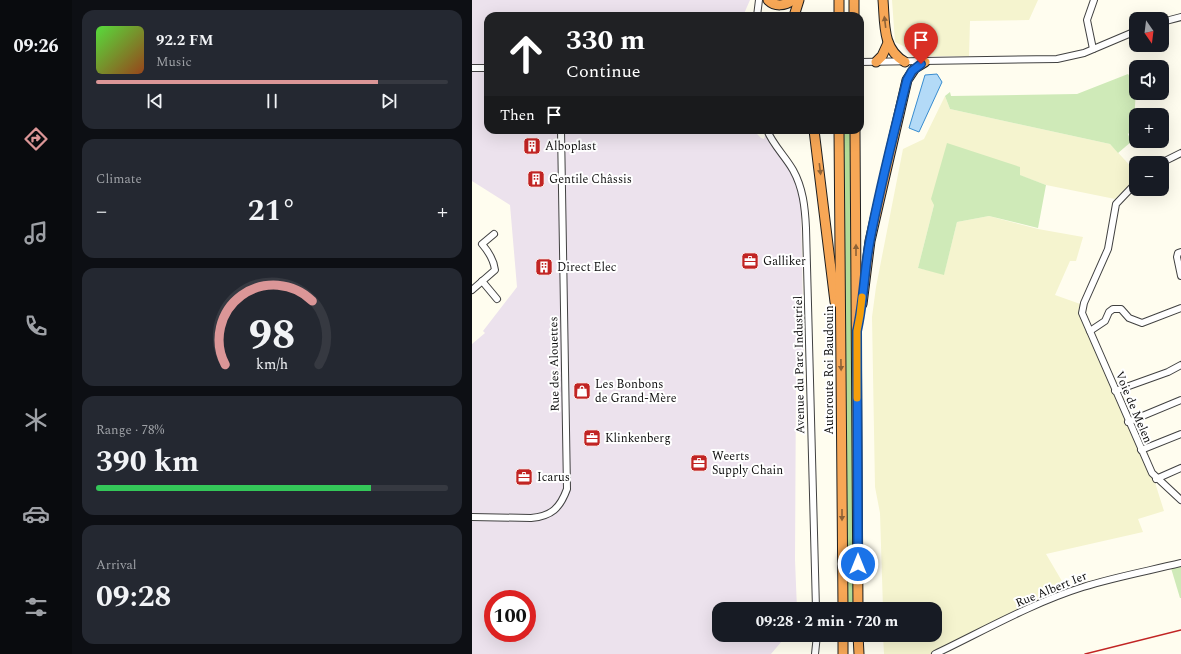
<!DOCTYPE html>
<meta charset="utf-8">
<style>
:root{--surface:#171b24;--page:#242831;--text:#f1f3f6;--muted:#9ea1a6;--line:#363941;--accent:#db9697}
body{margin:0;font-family:Spectral,serif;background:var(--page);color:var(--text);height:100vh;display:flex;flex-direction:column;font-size:15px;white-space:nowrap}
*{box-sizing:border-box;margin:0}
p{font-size:13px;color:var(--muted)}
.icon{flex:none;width:22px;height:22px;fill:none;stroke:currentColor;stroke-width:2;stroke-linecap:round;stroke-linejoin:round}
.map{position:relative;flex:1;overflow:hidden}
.details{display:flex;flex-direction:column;gap:10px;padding:10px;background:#0d0f14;width:400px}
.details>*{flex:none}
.hud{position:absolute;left:12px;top:12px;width:380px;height:122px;border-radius:12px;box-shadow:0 4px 16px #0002;background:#202124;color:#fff;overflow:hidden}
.needle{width:26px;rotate:166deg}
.controls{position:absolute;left:657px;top:12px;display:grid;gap:8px}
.controls a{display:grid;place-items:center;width:40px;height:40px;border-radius:8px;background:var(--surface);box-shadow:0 4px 16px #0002;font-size:20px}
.speed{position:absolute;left:12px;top:590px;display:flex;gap:8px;font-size:20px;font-weight:700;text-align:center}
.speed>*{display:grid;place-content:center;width:52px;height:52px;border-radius:50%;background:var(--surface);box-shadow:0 4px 16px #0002;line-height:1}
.speed .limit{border:6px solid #d22;background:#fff;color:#111}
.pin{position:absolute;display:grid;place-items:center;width:34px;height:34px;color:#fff;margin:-41px -17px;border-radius:50% 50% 50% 0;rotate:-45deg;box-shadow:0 0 4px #0007}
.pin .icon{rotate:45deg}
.me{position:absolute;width:44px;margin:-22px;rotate:0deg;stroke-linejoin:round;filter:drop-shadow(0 0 3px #0008)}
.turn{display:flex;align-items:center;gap:14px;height:84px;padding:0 16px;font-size:18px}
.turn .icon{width:52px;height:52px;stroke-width:2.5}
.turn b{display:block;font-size:28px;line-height:34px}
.then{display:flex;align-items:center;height:38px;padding:0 16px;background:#0003;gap:8px;font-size:15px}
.big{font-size:30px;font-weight:700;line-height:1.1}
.details .widget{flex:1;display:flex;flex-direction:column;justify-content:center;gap:6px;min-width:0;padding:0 14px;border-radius:12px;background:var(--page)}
.details .dial{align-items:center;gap:0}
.dial svg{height:104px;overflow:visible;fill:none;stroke:var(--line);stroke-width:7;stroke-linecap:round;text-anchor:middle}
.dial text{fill:var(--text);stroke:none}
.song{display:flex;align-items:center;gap:12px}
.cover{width:48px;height:48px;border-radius:6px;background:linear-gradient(135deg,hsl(110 70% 55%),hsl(20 70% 35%))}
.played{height:4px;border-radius:2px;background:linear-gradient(90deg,var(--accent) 80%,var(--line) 80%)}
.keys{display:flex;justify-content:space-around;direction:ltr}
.heat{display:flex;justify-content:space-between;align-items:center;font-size:22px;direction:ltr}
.charge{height:6px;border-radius:3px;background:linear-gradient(90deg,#34c759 78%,var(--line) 0)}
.trip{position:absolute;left:240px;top:602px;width:230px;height:40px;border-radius:12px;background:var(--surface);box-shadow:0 4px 16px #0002;font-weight:700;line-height:40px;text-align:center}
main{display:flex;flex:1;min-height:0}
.menu{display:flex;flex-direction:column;width:72px;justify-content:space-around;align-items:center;background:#090b0e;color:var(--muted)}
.menu .icon{width:28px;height:28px}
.menu .selected{color:var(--accent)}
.menu b{font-size:18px;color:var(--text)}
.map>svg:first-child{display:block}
</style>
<main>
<nav class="menu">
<b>09:26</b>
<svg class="icon selected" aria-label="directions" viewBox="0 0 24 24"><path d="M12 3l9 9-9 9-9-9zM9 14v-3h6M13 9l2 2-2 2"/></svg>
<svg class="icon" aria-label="music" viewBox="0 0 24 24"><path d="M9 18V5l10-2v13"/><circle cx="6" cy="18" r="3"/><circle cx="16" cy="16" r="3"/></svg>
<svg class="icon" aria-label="phone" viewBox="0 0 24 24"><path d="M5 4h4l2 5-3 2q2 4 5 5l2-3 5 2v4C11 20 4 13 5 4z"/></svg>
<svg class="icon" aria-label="climate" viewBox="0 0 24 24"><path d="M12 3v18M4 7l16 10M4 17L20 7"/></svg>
<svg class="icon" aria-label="car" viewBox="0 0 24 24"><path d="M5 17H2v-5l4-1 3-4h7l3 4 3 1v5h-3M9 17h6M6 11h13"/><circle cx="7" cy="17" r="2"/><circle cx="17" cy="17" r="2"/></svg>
<svg class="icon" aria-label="filters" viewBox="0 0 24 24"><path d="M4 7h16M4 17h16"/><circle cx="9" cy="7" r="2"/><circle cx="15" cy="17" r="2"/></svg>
</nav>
<section class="details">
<div class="widget">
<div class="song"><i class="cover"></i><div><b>92.2 FM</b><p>Music</p></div></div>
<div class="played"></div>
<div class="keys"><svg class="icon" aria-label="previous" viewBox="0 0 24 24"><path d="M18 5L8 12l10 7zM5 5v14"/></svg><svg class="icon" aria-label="pause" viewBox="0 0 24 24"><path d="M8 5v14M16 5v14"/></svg><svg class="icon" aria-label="next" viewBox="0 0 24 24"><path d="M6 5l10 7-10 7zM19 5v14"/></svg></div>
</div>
<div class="widget"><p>Climate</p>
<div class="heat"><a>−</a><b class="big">21°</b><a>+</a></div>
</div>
<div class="widget dial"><svg viewBox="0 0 100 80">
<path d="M14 69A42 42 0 1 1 86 69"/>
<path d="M14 69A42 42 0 0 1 81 20" stroke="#db9697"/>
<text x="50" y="56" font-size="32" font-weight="700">98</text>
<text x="50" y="72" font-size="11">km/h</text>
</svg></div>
<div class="widget"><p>Range · 78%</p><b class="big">390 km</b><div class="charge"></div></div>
<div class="widget"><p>Arrival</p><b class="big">09:28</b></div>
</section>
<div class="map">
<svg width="709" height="654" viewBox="0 0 709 654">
<rect width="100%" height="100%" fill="#fffdef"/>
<!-- industrial -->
<path fill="#ece2ed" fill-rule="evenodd" d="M0,0h278l-7,16h-255v114h265l8,8 3,1 1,-4 20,25 12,23 4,23 3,156v9h-6l-2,6 -1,183 2,49h-78v26h68l-16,19h-299v-310l13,-11 -2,-2 34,-44 -7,-82 -38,-24zM21,599h34v34h-34z"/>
<!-- farmland -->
<g fill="#f5f4cf">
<path d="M420,0h146l-9,20 -59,1 -1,35h-45l-29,-14z"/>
<path d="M473,96l5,13 160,35 26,28v8l-21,19 -69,-14 -27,-10 -85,30 -16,63 26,6 13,-52 32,-6 49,13 45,8 -7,24h-6l-15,34 28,10 -1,3 70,165 12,38 -26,8 5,13 -97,22 20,34 -28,17 -87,38 -20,11h-47l-1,-19h52v-26h-52l-3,-96 -5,-26 -3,-170 4,-30 27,-138 21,-10z"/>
</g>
<!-- green -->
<g fill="#cfeab8">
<path d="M656,74l8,12 -2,42 -6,6 3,8 -13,11 -8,-9 -160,-35 -5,-13 5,-4 1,4 126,-2z"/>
<path d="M475,143l73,24v8l26,10 -8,43 -49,-12 -32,6 -13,53 -26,-7 16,-63 -3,-6z"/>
<path d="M709,566v32h-1l-9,-30z"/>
</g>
<!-- forest -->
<path fill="#b2db97" d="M371,130h9l3,479h-9z"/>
<!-- water -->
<path fill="#b3daf7" stroke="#388cd0" d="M465,74l5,8 -23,50 -10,-4 16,-53z"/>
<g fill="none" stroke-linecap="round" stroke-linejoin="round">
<defs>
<g id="minor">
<path d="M285,16l2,-16"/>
<path d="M690,22l19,-5"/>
<path d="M621,49l-6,-29 7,-20"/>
<path d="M388,62l197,-3 27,-6 52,-22"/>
<path d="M0,68h16"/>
<path d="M295,130c6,15 18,26 26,40 10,18 12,37 13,58l10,381"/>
<path d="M689,163l20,-10"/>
<path d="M664,183l-20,21 -8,45 -24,54 -2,10 70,160 29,27"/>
<path d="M709,252l-3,1 -1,4 4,19"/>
<path d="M10,281l15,18"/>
<path d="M0,290l23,-20c-1,-9 -7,-19 -13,-26l12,-10"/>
<path d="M618,331l15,-10 4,-9 4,-3h8l8,9 13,5 39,-15"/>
<path d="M643,391l53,-19 13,-7"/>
<path d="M656,422l53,-22"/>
<path d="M669,450l40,-16"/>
<path d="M684,479l25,-11"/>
<path d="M0,517l59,1c21,-2 29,-10 36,-29l-6,-359"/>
<path d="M343,654l2,-19"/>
<path d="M463,654c48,-23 97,-51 148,-67 32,-10 65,-16 98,-24"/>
</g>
<g id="highway">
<path d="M296,0c7,7 17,6 25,0"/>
<path d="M367,0v16"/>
<path d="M382,0v16"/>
<path d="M411,0c2,23 -1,49 22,62"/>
<path d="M322,16l5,-16"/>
<path d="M404,62l6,-6 6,-13"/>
<path d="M342,130l21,172"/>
<path d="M367,130l4,479"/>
<path d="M383,130l3,479"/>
<path d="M390,304l8,-63 37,-161 8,-12 10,-6"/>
<path d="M371,635v19"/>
<path d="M386,635l1,19"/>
</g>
</defs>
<!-- minor casing -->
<use href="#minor" stroke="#414141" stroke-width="8"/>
<!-- highway casing -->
<use href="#highway" stroke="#1f1f1f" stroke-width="11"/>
<!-- minor -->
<use href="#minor" stroke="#fff" stroke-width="6"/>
<!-- highway -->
<use href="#highway" stroke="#f7a756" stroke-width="9"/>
<!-- rail -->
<path stroke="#c12423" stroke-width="1.5" d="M613,654l96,-24"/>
</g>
<!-- one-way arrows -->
<defs><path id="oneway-solid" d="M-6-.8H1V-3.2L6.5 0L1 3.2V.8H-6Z"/></defs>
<g fill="#8e6236">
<use href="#oneway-solid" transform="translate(413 22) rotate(-97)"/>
<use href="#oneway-solid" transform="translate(348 169) rotate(83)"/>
<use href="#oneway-solid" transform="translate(384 250) rotate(-90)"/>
<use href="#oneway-solid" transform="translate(369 365) rotate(89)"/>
<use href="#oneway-solid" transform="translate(370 515) rotate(90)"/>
</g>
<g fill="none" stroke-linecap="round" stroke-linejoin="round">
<defs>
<path id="route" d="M386,564l-1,-233c7,-30 7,-61 13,-91 10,-54 24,-107 37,-160l5,-9 9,-7"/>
</defs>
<!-- route casing -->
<use href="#route" stroke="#114b97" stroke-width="10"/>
<!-- route -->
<use href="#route" stroke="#1a73e8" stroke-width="7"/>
<!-- slow -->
<path stroke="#f59e0b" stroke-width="7" d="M385,398v-67l3,-16 2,-18"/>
</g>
<!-- icons -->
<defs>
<symbol id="building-square" viewBox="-11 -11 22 22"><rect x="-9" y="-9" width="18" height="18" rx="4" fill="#c12423" stroke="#fff"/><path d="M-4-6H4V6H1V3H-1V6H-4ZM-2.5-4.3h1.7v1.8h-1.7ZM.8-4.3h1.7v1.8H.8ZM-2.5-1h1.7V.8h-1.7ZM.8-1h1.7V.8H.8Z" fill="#fff"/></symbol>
<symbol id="office-square" viewBox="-11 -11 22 22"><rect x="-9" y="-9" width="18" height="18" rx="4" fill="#c12423" stroke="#fff"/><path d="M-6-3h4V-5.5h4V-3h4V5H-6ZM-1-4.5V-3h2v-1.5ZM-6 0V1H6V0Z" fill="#fff"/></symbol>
<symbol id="shop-square" viewBox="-11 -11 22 22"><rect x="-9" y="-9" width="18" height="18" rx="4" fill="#c12423" stroke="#fff"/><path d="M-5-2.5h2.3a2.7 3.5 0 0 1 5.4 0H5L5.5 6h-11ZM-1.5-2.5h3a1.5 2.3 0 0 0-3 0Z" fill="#fff"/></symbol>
</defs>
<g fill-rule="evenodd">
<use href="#building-square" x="50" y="136" width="20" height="20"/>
<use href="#building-square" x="54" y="169" width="20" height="20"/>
<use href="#office-square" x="268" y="251" width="20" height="20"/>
<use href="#building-square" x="62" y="257" width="20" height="20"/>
<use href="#shop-square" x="100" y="381" width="20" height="20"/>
<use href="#office-square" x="110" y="428" width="20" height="20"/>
<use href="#office-square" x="217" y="453" width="20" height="20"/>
<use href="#office-square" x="42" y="467" width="20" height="20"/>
</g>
<g text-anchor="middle" stroke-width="4" stroke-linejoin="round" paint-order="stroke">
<!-- poi labels -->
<g font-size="12" fill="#0e0e0e" stroke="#fff" text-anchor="start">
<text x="73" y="150">Alboplast</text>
<text x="77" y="183">Gentile Châssis</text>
<text x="291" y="265">Galliker</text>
<text x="85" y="271">Direct Elec</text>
<text x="123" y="388">Les Bonbons<tspan x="123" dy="14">de Grand-Mère</tspan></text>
<text x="133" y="442">Klinkenberg</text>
<text x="240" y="460">Weerts<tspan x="240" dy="14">Supply Chain</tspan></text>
<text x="65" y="481">Icarus</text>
</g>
<!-- street labels -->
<g font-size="12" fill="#0e0e0e" stroke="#fff">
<text transform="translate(82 364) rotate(-91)" y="4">Rue des Alouettes</text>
<text transform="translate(327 365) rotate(-91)" y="4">Avenue du Parc Industriel</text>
<text transform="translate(357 370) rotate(-90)" y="4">Autoroute Roi Baudouin</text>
<text transform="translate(662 407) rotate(67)" y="4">Voie de Melen</text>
<text transform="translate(579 589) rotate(-22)" y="4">Rue Albert Ier</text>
</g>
</g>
</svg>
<div class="controls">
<a><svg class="needle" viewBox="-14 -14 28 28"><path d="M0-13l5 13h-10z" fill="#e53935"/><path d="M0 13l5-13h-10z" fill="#9ea1a6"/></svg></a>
<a><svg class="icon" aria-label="sound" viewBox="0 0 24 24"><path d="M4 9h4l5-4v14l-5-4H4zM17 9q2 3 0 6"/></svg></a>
<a>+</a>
<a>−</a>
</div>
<div class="speed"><div class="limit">100</div></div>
<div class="pin" style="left:449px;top:64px;background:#d93025"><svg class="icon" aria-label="arrive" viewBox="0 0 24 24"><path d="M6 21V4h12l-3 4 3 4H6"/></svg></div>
<svg class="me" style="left:386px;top:564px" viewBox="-20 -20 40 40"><circle r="17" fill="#1a73e8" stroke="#fff" stroke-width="3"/><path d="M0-11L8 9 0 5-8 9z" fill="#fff"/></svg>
<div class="trip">09:28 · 2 min · 720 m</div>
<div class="hud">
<div class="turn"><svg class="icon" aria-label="ahead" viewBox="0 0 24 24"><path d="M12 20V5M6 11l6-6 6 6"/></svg><div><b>330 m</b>Continue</div></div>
<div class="then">Then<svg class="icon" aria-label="arrive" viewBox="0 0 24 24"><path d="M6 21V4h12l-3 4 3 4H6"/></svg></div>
</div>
</div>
</main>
